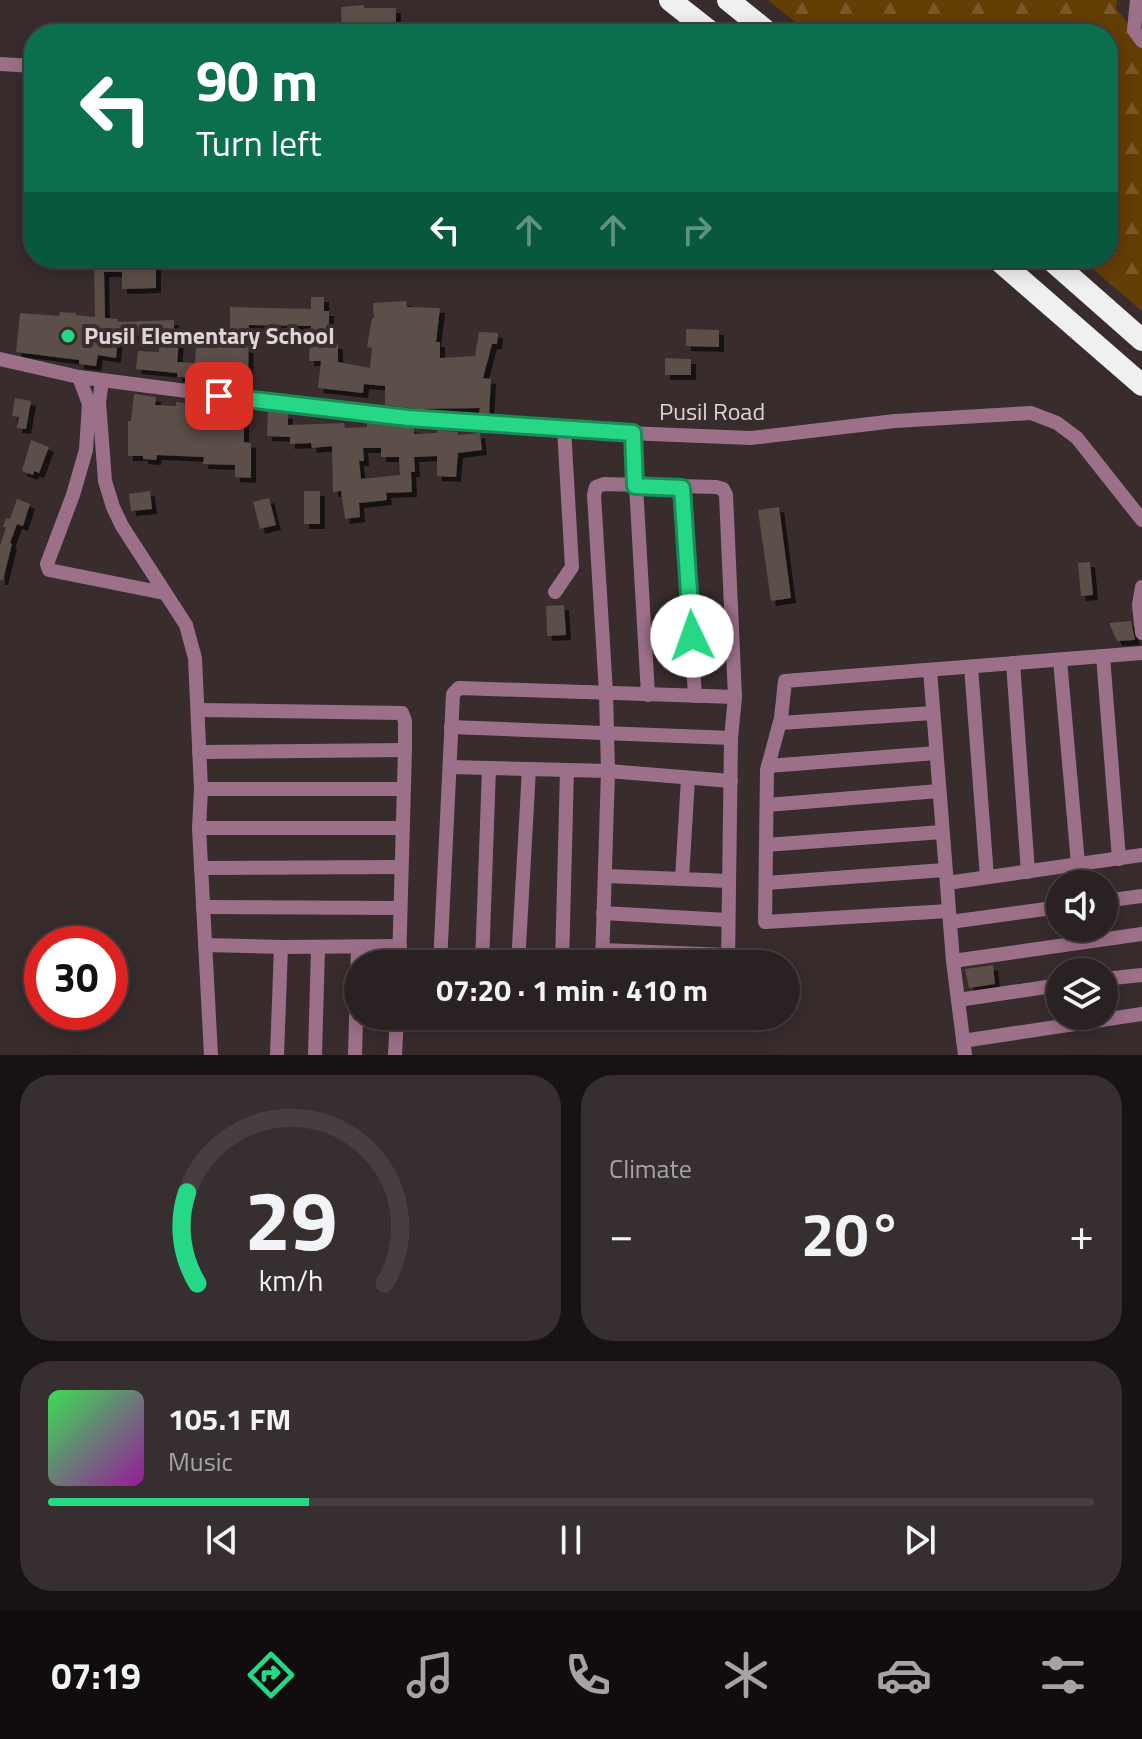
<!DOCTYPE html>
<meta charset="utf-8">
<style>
:root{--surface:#2a2122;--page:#362e2f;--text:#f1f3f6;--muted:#a5a3a5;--line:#463e40;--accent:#26d886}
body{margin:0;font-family:"Titillium Web",sans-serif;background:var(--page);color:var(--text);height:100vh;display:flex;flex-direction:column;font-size:30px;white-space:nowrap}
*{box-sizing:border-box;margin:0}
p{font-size:26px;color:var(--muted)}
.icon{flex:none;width:44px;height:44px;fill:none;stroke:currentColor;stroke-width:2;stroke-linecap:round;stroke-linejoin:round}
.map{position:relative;height:1055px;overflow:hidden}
.panel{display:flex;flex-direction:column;gap:20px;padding:20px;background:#171213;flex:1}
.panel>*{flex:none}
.hud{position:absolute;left:24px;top:24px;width:1094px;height:244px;border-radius:32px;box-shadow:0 4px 20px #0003,0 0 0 2px var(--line);background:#0b6e4f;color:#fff;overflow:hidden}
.buttons{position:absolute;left:1046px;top:870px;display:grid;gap:16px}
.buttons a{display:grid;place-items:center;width:72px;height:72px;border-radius:50%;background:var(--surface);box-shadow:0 4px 20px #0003,0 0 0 2px var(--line);font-size:40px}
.speed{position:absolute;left:24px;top:926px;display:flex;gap:16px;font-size:40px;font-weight:700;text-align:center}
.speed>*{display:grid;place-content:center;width:104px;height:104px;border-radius:50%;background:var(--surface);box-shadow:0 4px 20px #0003,0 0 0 2px var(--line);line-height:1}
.speed .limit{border:12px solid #d22;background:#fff;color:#111}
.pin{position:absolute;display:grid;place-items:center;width:68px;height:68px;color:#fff;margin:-34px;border-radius:16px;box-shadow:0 4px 12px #0006}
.me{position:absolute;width:88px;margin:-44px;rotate:357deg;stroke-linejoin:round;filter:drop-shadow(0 0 6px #0008)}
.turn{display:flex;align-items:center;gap:28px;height:168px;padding:0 40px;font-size:36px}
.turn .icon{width:104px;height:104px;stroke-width:2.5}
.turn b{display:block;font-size:56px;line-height:68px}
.lanes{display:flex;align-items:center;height:76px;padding:0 40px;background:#0003;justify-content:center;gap:40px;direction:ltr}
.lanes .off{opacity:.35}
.big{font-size:60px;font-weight:700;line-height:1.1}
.panel .widget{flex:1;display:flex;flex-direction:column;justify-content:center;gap:12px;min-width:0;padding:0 28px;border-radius:32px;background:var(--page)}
.panel .dial{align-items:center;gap:0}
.dial svg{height:208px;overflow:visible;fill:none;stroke:var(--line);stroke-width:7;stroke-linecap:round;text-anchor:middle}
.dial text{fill:var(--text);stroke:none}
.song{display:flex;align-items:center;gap:24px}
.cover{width:96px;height:96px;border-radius:12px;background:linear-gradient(135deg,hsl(130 70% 55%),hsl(300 70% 35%))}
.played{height:8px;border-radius:4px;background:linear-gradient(90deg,var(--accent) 25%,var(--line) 25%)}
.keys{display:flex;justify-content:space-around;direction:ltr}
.heat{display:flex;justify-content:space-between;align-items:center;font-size:44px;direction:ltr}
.panel .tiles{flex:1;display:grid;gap:20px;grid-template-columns:1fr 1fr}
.widget:last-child{grid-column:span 2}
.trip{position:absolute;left:344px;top:950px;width:456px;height:80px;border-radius:40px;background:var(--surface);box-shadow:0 4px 20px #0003,0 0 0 2px var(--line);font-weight:700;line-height:80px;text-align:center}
.tabs{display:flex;height:128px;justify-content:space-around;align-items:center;background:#110d0e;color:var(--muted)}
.tabs .icon{width:56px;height:56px}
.tabs .active{color:var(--accent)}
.tabs b{font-size:36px;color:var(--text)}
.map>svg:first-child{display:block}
</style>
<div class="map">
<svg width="1142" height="1055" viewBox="0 0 1142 1055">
<defs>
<pattern id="forest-firs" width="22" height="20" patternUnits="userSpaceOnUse" patternTransform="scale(2)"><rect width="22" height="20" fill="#633e05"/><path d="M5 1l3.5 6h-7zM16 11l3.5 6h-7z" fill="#795929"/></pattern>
<filter id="shadow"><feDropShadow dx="5" dy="5" stdDeviation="0" flood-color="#0009"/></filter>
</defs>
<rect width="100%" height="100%" fill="#382c2d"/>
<!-- forest -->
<path fill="url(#forest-firs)" d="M768,0h349l-1,8 26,35v268l-62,-53h28v-224h-298z"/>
<!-- building -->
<g fill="#5b4f4a" fill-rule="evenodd" filter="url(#shadow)">
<path d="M364,5v3h32v26h-54l-1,-27z"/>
<path d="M94,258h62v30l-34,1v-17h-18l1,46 13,1v3l56,-2v11h6l-3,31 18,1 2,-27 33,3v-32l81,2v-12h13v14h5v33h9v18l32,6 2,-20 -5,-1 5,-29h2l-1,-15 33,-2 1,6 33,1 -4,34h4v16l35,-2 4,-24 19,1 -1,11h-5l-9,34 8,1 -2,35 -10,-1 1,-5 -61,1 -34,-4v-19l-21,-2 -1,9 -45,-5 3,-27h-12l2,-35 -62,-1 -1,58h-15v4l-38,-5v-4l-18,-1v-4l-41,-4 2,-18 21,1v-18l-41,2 -2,22 -18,-3 -2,11 -17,-2v-4l-63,-8 4,-39 39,3 1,-4 16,1v2l19,2z"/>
<path d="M686,329l33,1v17l-33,-1z"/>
<path d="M665,358l26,1v16h-26z"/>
<path d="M134,394l22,3 -1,8 21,1v-4l28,3v10l40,1v26l7,1v35l-16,-1v-12l-32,-1 1,-7 -47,-2 -1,5 -13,-1v-3h-15v-35h3z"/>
<path d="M15,398l16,3 -5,28 -9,-1 2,-11 -7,-1z"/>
<path d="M268,411l20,3v11l56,-2 1,5 22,-1v-4l47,5v6l23,-1v-3l21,2v3l22,-2 2,17 -24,3 -2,24 -19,-1v-20l-23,1 1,15h-4l1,20 -26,1 1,7 -28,3 1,14 -15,2 -4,-28 -8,1 -1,-46 -20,2 -1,-5 -21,1v-7l-23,-1zM363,448h18v9h18l1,18 -39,4 -2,-18h5z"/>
<path d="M31,440l18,7 -10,26 -5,-2 -1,4 -11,-4z"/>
<path d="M150,491l2,18 -21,2 -2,-17z"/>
<rect x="304" y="491" width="16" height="33"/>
<path d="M269,498l7,27 -16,4 -7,-27z"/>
<path d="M17,499l13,5 -7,22 -6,-2 -7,19 2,1 -9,36h-3v-34l6,-19h-3l3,-9 4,1z"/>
<path d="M779,507l12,91 -20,3 -13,-91z"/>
<path d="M1090,562l3,33 -12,1 -3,-33z"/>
<path d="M564,605l2,30 -19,1 -1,-30z"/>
<path d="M1131,621l4,19 -18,1 -8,-18z"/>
<path d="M993,965l2,19 -26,4 -4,-19z"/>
</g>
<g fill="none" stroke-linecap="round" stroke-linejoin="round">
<!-- minor -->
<g stroke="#9d708a" stroke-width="14">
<path d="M1137,0l-3,30 8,11"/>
<path d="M0,64l34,2"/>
<path d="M0,359l79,18 169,22 160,19 193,14 150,6 144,-17 136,-8 26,10 20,15 65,82"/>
<path d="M79,377l10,27 -3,46 -13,45 -26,69 2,6 115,23"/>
<path d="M102,381l-3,21 6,79 8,26 9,19 64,99 9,33 6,131 -2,39 12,227"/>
<path d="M633,433l15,262"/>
<path d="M682,488l13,208"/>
<path d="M1142,587l-3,18 3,28"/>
<path d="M555,592l17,-25 -8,-139"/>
<path d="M1103,656l16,203"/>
<path d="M1060,660l18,204"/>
<path d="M1013,663l15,209"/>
<path d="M971,667l16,210"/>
<path d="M930,670l23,291 12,94"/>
<path d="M198,710l204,3 3,8v29l-6,214"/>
<path d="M780,723l153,-10"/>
<path d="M451,727l280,11"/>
<path d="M199,752l206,-2"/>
<path d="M768,766l168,-13"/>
<path d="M450,767l158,4 123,10"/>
<path d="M688,778l-6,101 47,2"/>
<path d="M201,789h202"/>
<path d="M767,805l172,-14"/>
<path d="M199,828h203"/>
<path d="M766,845l176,-13"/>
<path d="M201,868l199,-1"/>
<path d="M606,876l76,3"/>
<path d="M766,883l179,-13"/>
<path d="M947,883l195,-28"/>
<path d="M1104,901l38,-5"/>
<path d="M203,907l197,1"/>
<path d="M949,911l-184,11 2,-152 14,-52 4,-37 357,-28"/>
<path d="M603,913l124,7"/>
<path d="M950,922l110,-15"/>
<path d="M205,945l76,2 119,-1"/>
<path d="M602,950l125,5"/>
<path d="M953,961l189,-27"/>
<path d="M440,964l13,-270 6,-6 276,9"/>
<path d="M482,964l7,-196"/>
<path d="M518,964l11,-195"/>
<path d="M562,964l5,-194"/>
<path d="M602,964l6,-193 -2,-78 -12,-198 2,-8 8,-3 112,3 7,2 3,6 9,202 -4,41 -3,226"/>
<path d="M1104,979l38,-4"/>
<path d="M958,1000l102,-15"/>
<path d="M963,1041l179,-27"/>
<path d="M277,1055l4,-108"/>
<path d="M315,1055l3,-107"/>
<path d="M355,1055l3,-107"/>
<path d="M395,1055l2,-39"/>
</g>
<!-- highway -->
<g stroke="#f0f0f0" stroke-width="22">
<path d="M670,0l43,34"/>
<path d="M728,0l42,34"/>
<path d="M996,258l146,127"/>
<path d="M1049,258l93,82"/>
</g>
</g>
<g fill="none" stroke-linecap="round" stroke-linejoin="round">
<defs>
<path id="route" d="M219,396l189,22 225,15 2,53 47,2 10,148"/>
</defs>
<!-- route casing -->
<use href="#route" stroke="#198c57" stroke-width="20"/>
<!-- route -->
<use href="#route" stroke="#26d886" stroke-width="14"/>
</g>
<!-- markers -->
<circle fill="#26d886" stroke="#382c2d" stroke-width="3" cx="68" cy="336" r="8"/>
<g text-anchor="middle" stroke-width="8" stroke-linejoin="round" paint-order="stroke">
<!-- poi labels -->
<g font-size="24" font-weight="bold" fill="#ddd5d5" stroke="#382c2d" text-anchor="start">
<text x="84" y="344">Pusil Elementary School</text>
</g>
<!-- street labels -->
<g font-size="24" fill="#ddd5d5" stroke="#382c2d">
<text x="712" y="420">Pusil Road</text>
</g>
</g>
</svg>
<div class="buttons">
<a><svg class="icon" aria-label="sound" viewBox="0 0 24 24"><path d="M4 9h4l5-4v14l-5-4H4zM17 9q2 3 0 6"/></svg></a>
<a><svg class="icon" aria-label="layers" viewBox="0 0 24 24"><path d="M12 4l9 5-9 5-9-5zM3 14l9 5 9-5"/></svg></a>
</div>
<div class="speed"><div class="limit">30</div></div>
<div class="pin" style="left:219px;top:396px;background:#d93025"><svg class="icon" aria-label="arrive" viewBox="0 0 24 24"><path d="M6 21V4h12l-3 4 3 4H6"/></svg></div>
<svg class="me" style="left:692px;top:636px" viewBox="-20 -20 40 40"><circle r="19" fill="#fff"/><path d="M0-13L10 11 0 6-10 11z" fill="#26d886"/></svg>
<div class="trip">07:20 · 1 min · 410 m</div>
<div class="hud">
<div class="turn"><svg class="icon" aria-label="left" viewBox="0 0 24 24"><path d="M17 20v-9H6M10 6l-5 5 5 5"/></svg><div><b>90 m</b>Turn left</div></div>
<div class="lanes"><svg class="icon" aria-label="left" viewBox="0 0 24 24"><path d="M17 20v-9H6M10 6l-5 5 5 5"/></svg><svg class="icon off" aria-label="ahead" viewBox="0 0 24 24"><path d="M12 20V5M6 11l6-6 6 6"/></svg><svg class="icon off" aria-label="ahead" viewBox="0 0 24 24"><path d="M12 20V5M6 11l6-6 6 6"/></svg><svg class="icon off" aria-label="right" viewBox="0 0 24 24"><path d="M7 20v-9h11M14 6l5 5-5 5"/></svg></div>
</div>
</div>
<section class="panel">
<div class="tiles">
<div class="widget dial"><svg viewBox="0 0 100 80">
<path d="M14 69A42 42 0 1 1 86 69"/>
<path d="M14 69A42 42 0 0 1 10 34" stroke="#26d886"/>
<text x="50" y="56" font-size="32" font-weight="700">29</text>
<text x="50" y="72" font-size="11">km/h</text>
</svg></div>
<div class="widget"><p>Climate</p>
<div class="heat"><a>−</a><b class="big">20°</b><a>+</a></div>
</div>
<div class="widget">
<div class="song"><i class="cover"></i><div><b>105.1 FM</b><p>Music</p></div></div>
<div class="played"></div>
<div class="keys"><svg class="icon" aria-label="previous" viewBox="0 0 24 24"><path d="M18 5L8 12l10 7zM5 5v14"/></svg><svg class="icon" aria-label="pause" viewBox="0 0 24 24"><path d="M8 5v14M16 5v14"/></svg><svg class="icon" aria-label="next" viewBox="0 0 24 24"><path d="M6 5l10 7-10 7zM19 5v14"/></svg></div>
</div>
</div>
</section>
<nav class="tabs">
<b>07:19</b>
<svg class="icon active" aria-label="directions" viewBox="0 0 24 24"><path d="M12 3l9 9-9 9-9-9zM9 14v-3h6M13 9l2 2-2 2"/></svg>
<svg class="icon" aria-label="music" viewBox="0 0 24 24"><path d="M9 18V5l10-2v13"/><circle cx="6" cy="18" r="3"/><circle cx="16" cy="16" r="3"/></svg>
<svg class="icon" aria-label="phone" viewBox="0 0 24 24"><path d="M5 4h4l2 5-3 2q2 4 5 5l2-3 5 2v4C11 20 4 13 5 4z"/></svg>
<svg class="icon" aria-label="climate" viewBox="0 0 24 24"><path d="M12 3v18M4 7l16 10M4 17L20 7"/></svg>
<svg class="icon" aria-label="car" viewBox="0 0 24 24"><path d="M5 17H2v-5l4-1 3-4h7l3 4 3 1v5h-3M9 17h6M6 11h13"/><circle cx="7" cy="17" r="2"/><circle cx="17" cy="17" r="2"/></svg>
<svg class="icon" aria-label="filters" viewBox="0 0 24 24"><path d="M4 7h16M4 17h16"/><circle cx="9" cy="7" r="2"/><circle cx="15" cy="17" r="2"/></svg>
</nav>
